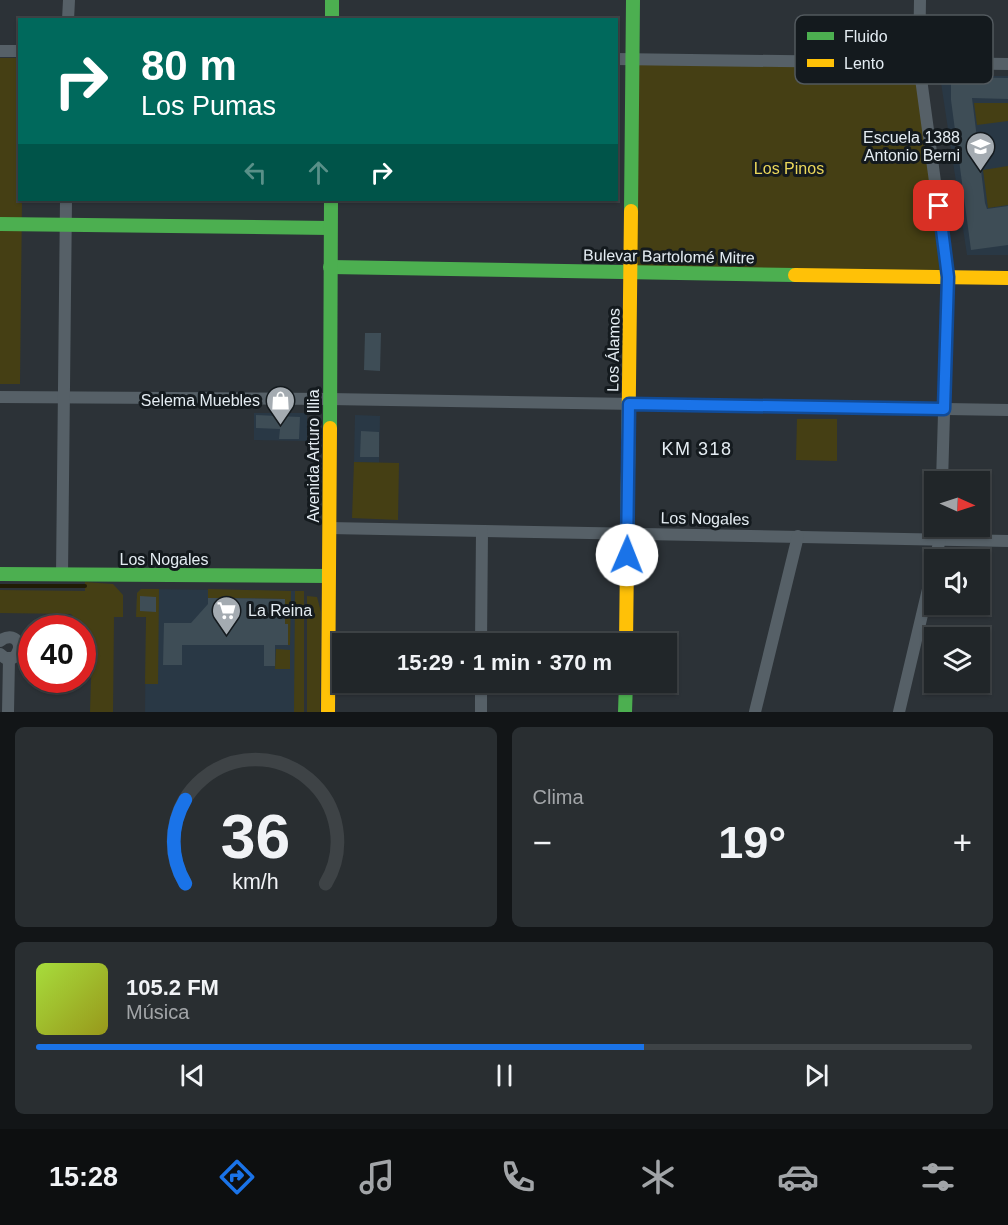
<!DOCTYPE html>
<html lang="es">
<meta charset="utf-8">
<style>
:root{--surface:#212629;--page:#292e31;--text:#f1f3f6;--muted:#a2a5a8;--line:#3e4346;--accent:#1a73e8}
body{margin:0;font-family:Arial,sans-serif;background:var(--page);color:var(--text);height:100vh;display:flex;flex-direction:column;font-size:22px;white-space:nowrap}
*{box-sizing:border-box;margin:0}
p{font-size:20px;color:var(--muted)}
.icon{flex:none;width:33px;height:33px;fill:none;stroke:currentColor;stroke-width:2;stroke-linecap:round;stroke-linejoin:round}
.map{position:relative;height:712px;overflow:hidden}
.drawer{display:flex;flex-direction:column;gap:15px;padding:15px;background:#121517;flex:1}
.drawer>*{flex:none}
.top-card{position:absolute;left:18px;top:18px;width:600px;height:183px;border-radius:0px;box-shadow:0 2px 4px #0004,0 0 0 2px var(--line);background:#00695c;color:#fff;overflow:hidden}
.needle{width:39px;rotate:93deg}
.controls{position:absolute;left:924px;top:471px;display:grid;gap:12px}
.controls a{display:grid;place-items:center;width:66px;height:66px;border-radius:0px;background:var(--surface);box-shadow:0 2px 4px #0004,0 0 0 2px var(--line);font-size:30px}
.speed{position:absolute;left:18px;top:615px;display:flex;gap:12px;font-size:30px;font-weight:700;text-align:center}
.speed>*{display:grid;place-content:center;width:78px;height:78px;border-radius:50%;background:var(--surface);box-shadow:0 2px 4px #0004,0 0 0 2px var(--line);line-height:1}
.speed .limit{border:9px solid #d22;background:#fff;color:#111}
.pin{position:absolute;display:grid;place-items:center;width:51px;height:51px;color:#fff;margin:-26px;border-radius:12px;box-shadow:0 3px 9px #0006}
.me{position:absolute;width:66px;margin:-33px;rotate:1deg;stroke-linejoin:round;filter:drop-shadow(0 0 4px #0008)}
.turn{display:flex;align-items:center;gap:21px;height:126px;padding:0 24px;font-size:27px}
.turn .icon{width:78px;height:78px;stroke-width:2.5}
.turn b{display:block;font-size:42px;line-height:51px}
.lanes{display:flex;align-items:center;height:57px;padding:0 24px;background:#0003;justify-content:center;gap:30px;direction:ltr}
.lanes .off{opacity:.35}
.big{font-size:45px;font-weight:700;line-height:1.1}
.drawer .widget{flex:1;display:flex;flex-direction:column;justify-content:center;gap:9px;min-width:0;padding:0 21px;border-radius:9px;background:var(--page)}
.drawer .dial{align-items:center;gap:0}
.dial svg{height:156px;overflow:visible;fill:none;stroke:var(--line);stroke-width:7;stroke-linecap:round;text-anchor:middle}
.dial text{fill:var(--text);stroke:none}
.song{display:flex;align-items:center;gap:18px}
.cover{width:72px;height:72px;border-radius:9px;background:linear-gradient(135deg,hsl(80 70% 55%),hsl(60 70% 35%))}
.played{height:6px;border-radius:3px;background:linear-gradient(90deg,var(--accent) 65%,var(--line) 65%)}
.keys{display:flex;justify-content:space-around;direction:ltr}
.heat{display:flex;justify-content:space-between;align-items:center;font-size:33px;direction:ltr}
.drawer .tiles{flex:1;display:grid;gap:15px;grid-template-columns:1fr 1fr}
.widget:last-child{grid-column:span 2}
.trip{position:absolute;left:332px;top:633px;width:345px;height:60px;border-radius:0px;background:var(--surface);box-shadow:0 2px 4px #0004,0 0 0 2px var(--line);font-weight:700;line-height:60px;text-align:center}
.menu{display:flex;height:96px;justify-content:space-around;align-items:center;background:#0d0f10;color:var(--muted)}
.menu .icon{width:42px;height:42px}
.menu .selected{color:var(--accent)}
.menu b{font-size:27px;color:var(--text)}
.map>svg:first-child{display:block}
</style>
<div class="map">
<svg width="1008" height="712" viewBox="0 0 1008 712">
<rect width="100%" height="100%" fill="#2c3237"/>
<!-- built -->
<g fill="#293845">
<path d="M940,76h68v179h-41z"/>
<path d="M254,413h53v28l-53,-1z"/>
<path d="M355,415l25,1 -1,47 -25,-1z"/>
<path d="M141,589l163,2v121h-159l1,-95h-10l1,-24z"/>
</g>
<!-- green -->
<g fill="#453f14">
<path d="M0,58h19l1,142h2l-2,184h-20z"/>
<path d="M633,60l286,4 29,213 -317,-5z"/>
<path d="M974,103h34v18l-31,4z"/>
<path d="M1008,166v39l-20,3 -5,-38z"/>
<path d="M797,419h40v42l-41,-1z"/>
<path d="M354,462l45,1 -1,57 -46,-2z"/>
<path d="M85,582l28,2 10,11v22h-9l-1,95h-23l2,-63 -7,-19 -14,-16 -71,-1v-23l85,1z"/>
<path d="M141,589h18l-1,95h-13l1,-67h-10l1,-24z"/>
<path d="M208,589l83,2 -1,54h-2v-20l-3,-1v-25l-77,-1z"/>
<path d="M295,591h9v121h-10z"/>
<path d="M307,596l10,1 4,15 -1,100h-13z"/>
<path d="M276,649l14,1v19h-15z"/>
</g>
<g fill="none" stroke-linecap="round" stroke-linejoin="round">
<!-- stream -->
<path stroke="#201c05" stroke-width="4" d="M0,586h85"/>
</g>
<!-- building -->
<g fill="#3e4d56">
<path d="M951,77l57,1v21l-36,-1 13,105 2,6 21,-3v39l-37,5 -20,-150z"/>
<path d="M365,333h16l-1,38 -16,-1z"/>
<path d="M256,415l44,2 -1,22h-20l1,-10 -24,-1z"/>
<path d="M361,431l18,1v25h-19z"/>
<path d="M140,596l16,1v15l-16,-1z"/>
<path d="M208,598l77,1v25h3v21h-13v21h-11v-21h-82v20h-19l1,-42h27l17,-19z"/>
</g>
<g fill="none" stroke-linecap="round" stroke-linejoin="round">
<!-- street -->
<g stroke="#566067" stroke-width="12">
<path d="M920,0l-1,64 29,213 -6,205"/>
<path d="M68,20l1,-20"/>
<path d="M0,51h20"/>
<path d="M616,59l392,5"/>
<path d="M0,397l329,2 679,11"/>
<path d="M329,528l679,13"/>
<path d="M935,560l5,-21 1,-13"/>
<path d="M62,575l4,-375"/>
<path d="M0,641c14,-11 27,5 13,17h-8l-5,-4"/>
<path d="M481,644l1,-113"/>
<path d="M8,712l1,-53"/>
<path d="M481,712v-30"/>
<path d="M755,712l43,-176"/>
<path d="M899,712l35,-148"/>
</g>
<!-- fast -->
<g stroke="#4caf50" stroke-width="14">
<path d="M332,0v20"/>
<path d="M631,211l2,-211"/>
<path d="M0,224l330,4"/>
<path d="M330,267l465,8"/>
<path d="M330,428l1,-228"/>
<path d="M0,574l328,2"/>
<path d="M625,712l1,-30"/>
</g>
<!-- slow -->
<g stroke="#ffc107" stroke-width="14">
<path d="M795,275l213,3"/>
<path d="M626,644l5,-433"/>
<path d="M328,712l2,-284"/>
</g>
</g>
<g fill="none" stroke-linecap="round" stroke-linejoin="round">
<defs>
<path id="route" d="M627,555l2,-151 315,5 4,-132 -9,-71"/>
</defs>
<!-- route casing -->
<use href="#route" stroke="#114b97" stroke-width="15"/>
<!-- route -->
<use href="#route" stroke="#1a73e8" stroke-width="10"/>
</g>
<!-- icons -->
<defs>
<symbol id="school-pin" viewBox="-11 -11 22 30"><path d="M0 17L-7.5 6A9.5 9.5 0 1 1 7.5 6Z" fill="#a4abb1" stroke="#141a1e"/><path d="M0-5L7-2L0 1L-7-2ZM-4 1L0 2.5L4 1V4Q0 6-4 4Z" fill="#fff"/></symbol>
<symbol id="shop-pin" viewBox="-11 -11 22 30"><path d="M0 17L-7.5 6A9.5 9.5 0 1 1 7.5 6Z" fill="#a4abb1" stroke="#141a1e"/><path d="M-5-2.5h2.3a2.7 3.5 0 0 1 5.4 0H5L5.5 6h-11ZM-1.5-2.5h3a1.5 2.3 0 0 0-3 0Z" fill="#fff"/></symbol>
<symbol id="supermarket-pin" viewBox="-11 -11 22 30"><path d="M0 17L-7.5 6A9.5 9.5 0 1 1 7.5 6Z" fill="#a4abb1" stroke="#141a1e"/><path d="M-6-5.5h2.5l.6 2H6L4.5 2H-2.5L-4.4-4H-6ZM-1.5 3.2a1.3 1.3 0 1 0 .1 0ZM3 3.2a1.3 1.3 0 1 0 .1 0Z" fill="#fff"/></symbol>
</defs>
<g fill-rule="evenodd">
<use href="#school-pin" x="964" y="130" width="33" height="45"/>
<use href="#shop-pin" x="264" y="384" width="33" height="45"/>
<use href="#supermarket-pin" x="210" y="594" width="33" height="45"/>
</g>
<g text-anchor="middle" stroke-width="6" stroke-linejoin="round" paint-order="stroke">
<!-- poi labels -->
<g font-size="16" fill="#e4ecf2" stroke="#141a1e" text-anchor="end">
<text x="960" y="143">Escuela 1388<tspan x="960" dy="18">Antonio Berni</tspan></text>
<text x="260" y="406">Selema Muebles</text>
<text x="248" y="616" text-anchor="start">La Reina</text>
</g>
<!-- park labels -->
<g font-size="16" fill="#ebd75b" stroke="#141a1e">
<text x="789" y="174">Los Pinos</text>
</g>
<!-- street labels -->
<g font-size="16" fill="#e4ecf2" stroke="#141a1e">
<text transform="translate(669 256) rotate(1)" y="6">Bulevar Bartolomé Mitre</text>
<text transform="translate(613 350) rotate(-89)" y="6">Los Álamos</text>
<text transform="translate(313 456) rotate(-90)" y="6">Avenida Arturo Illia</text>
<text transform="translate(705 518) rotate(1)" y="6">Los Nogales</text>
<text x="164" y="565">Los Nogales</text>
</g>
<!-- neighbourhood labels -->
<g font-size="18" letter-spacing="1.5" fill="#e4ecf2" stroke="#141a1e">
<text x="697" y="455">KM 318</text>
</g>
</g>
<!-- legend -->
<rect x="795" y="15" width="198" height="69" rx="9" fill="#141a1e" stroke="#52595e" stroke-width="1.5"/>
<rect x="807" y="32" width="27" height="8" fill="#4caf50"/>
<rect x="807" y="59" width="27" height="8" fill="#ffc107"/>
<g font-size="16" fill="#e4ecf2">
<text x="844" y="42">Fluido</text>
<text x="844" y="69">Lento</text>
</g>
</svg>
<div class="controls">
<a><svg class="needle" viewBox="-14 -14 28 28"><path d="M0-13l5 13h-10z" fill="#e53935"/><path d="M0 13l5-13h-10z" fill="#a2a5a8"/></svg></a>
<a><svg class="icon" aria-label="sound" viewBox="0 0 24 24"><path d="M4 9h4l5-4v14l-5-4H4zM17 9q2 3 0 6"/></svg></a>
<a><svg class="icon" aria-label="layers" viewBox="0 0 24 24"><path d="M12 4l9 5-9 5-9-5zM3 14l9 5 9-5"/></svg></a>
</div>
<div class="speed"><div class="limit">40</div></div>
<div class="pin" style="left:939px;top:206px;background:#d93025"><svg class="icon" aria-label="arrive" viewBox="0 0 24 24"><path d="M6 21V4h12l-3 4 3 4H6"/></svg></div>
<svg class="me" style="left:627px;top:555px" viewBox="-20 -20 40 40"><circle r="19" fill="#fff"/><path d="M0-13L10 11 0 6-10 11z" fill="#1a73e8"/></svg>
<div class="trip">15:29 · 1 min · 370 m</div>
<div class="top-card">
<div class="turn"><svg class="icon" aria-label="right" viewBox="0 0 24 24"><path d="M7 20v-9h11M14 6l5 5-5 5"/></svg><div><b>80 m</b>Los Pumas</div></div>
<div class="lanes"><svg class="icon off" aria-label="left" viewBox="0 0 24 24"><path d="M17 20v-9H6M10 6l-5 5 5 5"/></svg><svg class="icon off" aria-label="ahead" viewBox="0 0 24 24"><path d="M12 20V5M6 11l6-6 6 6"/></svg><svg class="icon" aria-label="right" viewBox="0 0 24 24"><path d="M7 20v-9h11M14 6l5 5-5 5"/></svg></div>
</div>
</div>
<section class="drawer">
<div class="tiles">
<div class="widget dial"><svg viewBox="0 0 100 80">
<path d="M14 69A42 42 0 1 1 86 69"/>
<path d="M14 69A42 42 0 0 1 14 26" stroke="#1a73e8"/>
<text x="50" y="56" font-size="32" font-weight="700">36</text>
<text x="50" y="72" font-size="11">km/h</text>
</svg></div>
<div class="widget"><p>Clima</p>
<div class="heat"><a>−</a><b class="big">19°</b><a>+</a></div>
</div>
<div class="widget">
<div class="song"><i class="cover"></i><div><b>105.2 FM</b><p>Música</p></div></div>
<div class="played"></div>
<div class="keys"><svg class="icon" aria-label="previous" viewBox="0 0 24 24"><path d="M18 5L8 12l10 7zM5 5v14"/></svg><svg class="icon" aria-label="pause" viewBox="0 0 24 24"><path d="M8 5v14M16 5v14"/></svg><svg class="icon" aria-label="next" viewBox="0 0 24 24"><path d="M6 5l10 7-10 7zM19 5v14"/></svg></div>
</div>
</div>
</section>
<nav class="menu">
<b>15:28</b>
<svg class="icon selected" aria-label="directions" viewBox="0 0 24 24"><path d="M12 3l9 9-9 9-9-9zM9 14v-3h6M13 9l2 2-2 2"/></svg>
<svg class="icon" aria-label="music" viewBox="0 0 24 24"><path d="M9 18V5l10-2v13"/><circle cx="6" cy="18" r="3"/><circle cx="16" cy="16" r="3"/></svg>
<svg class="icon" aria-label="phone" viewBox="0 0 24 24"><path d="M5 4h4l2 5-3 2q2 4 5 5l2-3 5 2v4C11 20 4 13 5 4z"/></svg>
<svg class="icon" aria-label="climate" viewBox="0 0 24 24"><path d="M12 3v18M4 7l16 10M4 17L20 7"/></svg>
<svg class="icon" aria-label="car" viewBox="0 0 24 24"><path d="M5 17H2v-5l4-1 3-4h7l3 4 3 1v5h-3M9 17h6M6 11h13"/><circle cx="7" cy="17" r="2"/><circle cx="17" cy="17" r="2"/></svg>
<svg class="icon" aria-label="filters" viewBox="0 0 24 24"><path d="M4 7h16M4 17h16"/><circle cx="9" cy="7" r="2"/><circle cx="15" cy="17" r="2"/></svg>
</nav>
